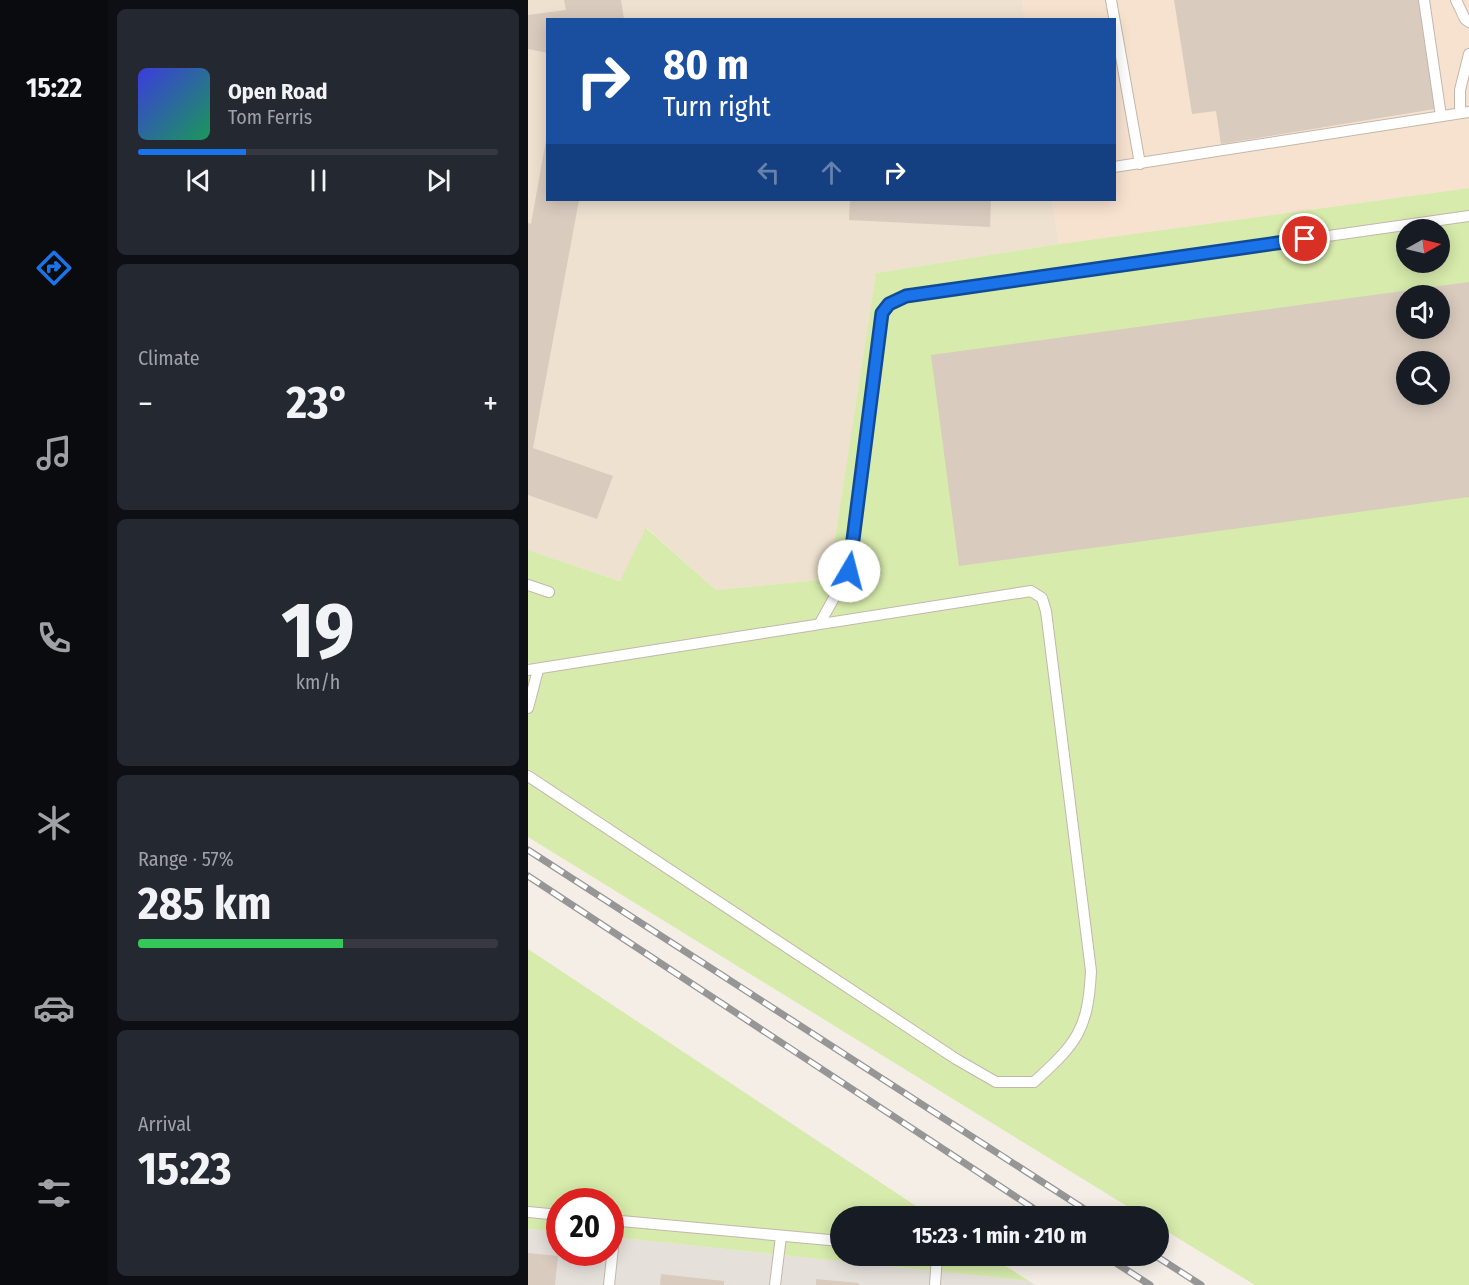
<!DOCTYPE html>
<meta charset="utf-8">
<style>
:root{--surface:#171b24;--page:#242831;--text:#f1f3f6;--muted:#9ea1a6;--line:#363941;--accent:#1a73e8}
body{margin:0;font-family:"Fira Sans Condensed",sans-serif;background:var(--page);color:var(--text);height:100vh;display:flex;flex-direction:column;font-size:22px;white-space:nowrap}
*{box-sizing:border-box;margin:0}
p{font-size:20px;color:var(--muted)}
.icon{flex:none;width:33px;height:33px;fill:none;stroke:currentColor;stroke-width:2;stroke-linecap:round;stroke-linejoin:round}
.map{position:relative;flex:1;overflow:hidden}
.side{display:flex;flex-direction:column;gap:9px;padding:9px;background:#0d0f14;width:420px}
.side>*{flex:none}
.top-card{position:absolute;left:18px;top:18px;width:570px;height:183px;border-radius:0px;box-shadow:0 3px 15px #0003;background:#1a4fa0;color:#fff;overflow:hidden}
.needle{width:39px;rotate:82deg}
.fabs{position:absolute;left:868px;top:219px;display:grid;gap:12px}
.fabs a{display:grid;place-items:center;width:54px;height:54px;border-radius:50%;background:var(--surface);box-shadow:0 3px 15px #0003;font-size:30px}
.speed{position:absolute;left:18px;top:1188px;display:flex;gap:12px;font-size:30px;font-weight:700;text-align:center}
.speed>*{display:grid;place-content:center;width:78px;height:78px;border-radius:50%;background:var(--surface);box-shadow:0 3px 15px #0003;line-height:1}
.speed .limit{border:9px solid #d22;background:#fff;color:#111}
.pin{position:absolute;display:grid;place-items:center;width:51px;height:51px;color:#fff;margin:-26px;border:3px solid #fff;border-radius:50%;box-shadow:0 2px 6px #0007}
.me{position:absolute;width:66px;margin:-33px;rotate:8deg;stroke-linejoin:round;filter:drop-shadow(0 0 4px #0008)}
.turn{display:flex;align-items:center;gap:21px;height:126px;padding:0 18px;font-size:27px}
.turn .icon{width:78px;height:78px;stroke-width:2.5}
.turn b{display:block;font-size:42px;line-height:51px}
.lanes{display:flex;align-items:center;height:57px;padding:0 18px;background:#0003;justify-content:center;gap:30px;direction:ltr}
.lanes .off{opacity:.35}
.big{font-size:45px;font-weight:700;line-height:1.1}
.side .card{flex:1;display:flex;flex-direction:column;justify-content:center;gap:9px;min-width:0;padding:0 21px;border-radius:9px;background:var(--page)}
.side .dial{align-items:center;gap:0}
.dial b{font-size:78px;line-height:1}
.song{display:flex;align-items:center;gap:18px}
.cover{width:72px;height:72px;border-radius:9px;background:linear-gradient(135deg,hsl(240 70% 55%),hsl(150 70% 35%))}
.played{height:6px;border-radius:3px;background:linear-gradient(90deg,var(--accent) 30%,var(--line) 30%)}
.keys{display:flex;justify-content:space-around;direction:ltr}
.heat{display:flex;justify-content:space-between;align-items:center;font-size:33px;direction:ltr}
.charge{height:9px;border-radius:4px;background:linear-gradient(90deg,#34c759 57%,var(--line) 0)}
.trip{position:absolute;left:302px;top:1206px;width:339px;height:60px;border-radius:30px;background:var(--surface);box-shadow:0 3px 15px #0003;font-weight:700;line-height:60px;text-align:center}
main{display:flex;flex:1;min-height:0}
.menu{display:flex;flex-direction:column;width:108px;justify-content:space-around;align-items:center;background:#090b0e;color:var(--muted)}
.menu .icon{width:42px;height:42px}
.menu .on{color:var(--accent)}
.menu b{font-size:27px;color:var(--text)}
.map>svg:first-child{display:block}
</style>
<main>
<nav class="menu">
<b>15:22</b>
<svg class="icon on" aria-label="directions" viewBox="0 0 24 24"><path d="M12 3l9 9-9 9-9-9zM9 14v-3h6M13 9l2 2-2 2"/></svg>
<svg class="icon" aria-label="music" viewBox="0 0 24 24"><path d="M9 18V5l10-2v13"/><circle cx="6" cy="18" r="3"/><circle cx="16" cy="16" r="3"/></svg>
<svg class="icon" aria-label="phone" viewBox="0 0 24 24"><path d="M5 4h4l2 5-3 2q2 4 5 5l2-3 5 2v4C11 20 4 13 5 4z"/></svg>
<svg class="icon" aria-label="climate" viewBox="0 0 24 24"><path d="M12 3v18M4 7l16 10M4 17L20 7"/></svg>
<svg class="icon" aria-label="car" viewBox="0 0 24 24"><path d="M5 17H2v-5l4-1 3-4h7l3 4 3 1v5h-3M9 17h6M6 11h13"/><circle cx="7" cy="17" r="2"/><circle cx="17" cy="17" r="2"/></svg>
<svg class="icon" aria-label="filters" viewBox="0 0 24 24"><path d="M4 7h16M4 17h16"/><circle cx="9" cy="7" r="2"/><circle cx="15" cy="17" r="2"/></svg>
</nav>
<section class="side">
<div class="card">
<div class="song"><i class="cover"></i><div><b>Open Road</b><p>Tom Ferris</p></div></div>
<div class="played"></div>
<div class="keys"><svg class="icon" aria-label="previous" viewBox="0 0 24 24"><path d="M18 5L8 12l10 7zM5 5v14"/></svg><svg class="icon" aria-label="pause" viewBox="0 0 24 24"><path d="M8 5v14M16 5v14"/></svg><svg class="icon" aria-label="next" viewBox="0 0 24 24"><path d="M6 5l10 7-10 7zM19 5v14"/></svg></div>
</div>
<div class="card"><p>Climate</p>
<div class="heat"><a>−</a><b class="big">23°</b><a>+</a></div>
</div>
<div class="card dial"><b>19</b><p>km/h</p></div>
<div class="card"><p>Range · 57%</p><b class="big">285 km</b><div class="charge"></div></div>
<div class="card"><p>Arrival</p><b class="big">15:23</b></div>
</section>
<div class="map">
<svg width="941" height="1285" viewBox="0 0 941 1285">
<rect width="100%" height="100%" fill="#f4eee6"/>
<!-- commercial -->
<path fill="#f7e2d0" d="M494,0h447v188l-410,56 -7,-44h62v-180l-89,-1z"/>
<!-- industrial -->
<path fill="#e6e0db" d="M0,1229l31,3 1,20h50l1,-15 418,44 6,4h-507z"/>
<!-- education -->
<path fill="#eee1cf" d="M0,0h494l3,19 -477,1v180h504l7,44 -183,29 -46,306 -114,11 -69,-62 -26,53 -93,-31z"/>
<!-- green -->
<g fill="#d7ebac" fill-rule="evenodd">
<path d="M941,188v1097h-214l-97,-59v-10h-15l-615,-379v-287l92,31 26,-53 70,62 113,-11 47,-306 183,-29zM879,230h33v32h-33zM879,296h33v32h-33zM879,362h33v32h-33z"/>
<path d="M0,949l403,267h-91v40h150l39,25 -418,-44 -1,-35h-50l-1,30 -31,-3z"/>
</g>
<!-- building -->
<g fill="#d9cbbe" fill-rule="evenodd">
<path d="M36,0h57l3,19 -76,1v33l-20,-4v-34l38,-5z"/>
<path d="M646,0h246l15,109 -214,35 -5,-33 -24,3z"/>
<path d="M18,140l2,60h31l-46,248 80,28 -16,43 -69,-24v-272l3,1z"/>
<path d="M322,200h141l-1,27 -141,-7z"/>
<path d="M941,282v215l-510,69 -28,-211zM879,296h33v32h-33zM879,362h33v32h-33z"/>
<path d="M0,1253l30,3 -3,29h-27z"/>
<path d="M133,1274l63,7v4h-64z"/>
<path d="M288,1279l43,4v2h-43z"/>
</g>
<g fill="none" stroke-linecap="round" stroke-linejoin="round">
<defs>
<g id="service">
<path d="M583,0l29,164"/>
<path d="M896,0l17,116"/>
<path d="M928,0l9,19 4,3"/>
<path d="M932,113v-23l9,-36"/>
<path d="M586,167l355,-55"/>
<path d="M0,585l21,7"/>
<path d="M292,623l29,-52 33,-258 7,-9 17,-8 563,-80"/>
<path d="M0,670l503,-79 11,7 4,13 45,360c-3,59 -14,72 -57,111h-38l-40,-23 -428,-283"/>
<path d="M0,708l10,-38"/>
<path d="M0,1212l32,3"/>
<path d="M82,1220l230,21"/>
<path d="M81,1285l7,-65"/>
<path d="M247,1285l6,-49"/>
<path d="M407,1285l2,-29"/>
</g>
</defs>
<!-- service casing -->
<use href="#service" stroke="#c3b7ab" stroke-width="12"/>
<!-- service -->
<use href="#service" stroke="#fff" stroke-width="10"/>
<defs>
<g id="rail">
<path d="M0,850l567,366"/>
<path d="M0,876l517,340"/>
<path d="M577,1256l45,29"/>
<path d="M628,1256l45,29"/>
</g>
</defs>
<!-- rail casing -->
<use href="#rail" stroke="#969696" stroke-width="7"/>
<!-- rail -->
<use href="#rail" stroke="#fff" stroke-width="4.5" stroke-dasharray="14" stroke-linecap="butt"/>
</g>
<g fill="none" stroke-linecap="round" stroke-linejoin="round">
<defs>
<path id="route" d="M321,571l33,-258 7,-9 17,-8 399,-57"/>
</defs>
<!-- route casing -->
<use href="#route" stroke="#114b97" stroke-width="15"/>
<!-- route -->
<use href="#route" stroke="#1a73e8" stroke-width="10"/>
</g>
</svg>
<div class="fabs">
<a><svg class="needle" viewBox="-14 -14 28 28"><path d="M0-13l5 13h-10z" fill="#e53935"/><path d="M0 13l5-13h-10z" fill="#9ea1a6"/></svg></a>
<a><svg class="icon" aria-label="sound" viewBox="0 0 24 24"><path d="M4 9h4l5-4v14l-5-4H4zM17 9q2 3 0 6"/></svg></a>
<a><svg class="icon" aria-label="search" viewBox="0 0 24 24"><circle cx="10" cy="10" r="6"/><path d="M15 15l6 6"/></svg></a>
</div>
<div class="speed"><div class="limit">20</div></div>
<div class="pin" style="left:777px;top:239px;background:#d93025"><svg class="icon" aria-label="arrive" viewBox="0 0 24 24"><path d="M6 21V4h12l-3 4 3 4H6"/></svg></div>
<svg class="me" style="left:321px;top:571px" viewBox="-20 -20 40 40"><circle r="19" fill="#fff"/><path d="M0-13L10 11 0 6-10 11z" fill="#1a73e8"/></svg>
<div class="trip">15:23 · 1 min · 210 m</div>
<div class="top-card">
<div class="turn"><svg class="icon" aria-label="right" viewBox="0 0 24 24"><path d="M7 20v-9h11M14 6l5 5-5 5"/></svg><div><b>80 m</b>Turn right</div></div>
<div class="lanes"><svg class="icon off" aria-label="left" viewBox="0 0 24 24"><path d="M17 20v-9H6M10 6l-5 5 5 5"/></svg><svg class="icon off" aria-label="ahead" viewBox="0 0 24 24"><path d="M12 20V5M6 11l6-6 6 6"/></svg><svg class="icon" aria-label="right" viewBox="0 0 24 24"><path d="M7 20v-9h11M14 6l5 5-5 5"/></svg></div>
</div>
</div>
</main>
